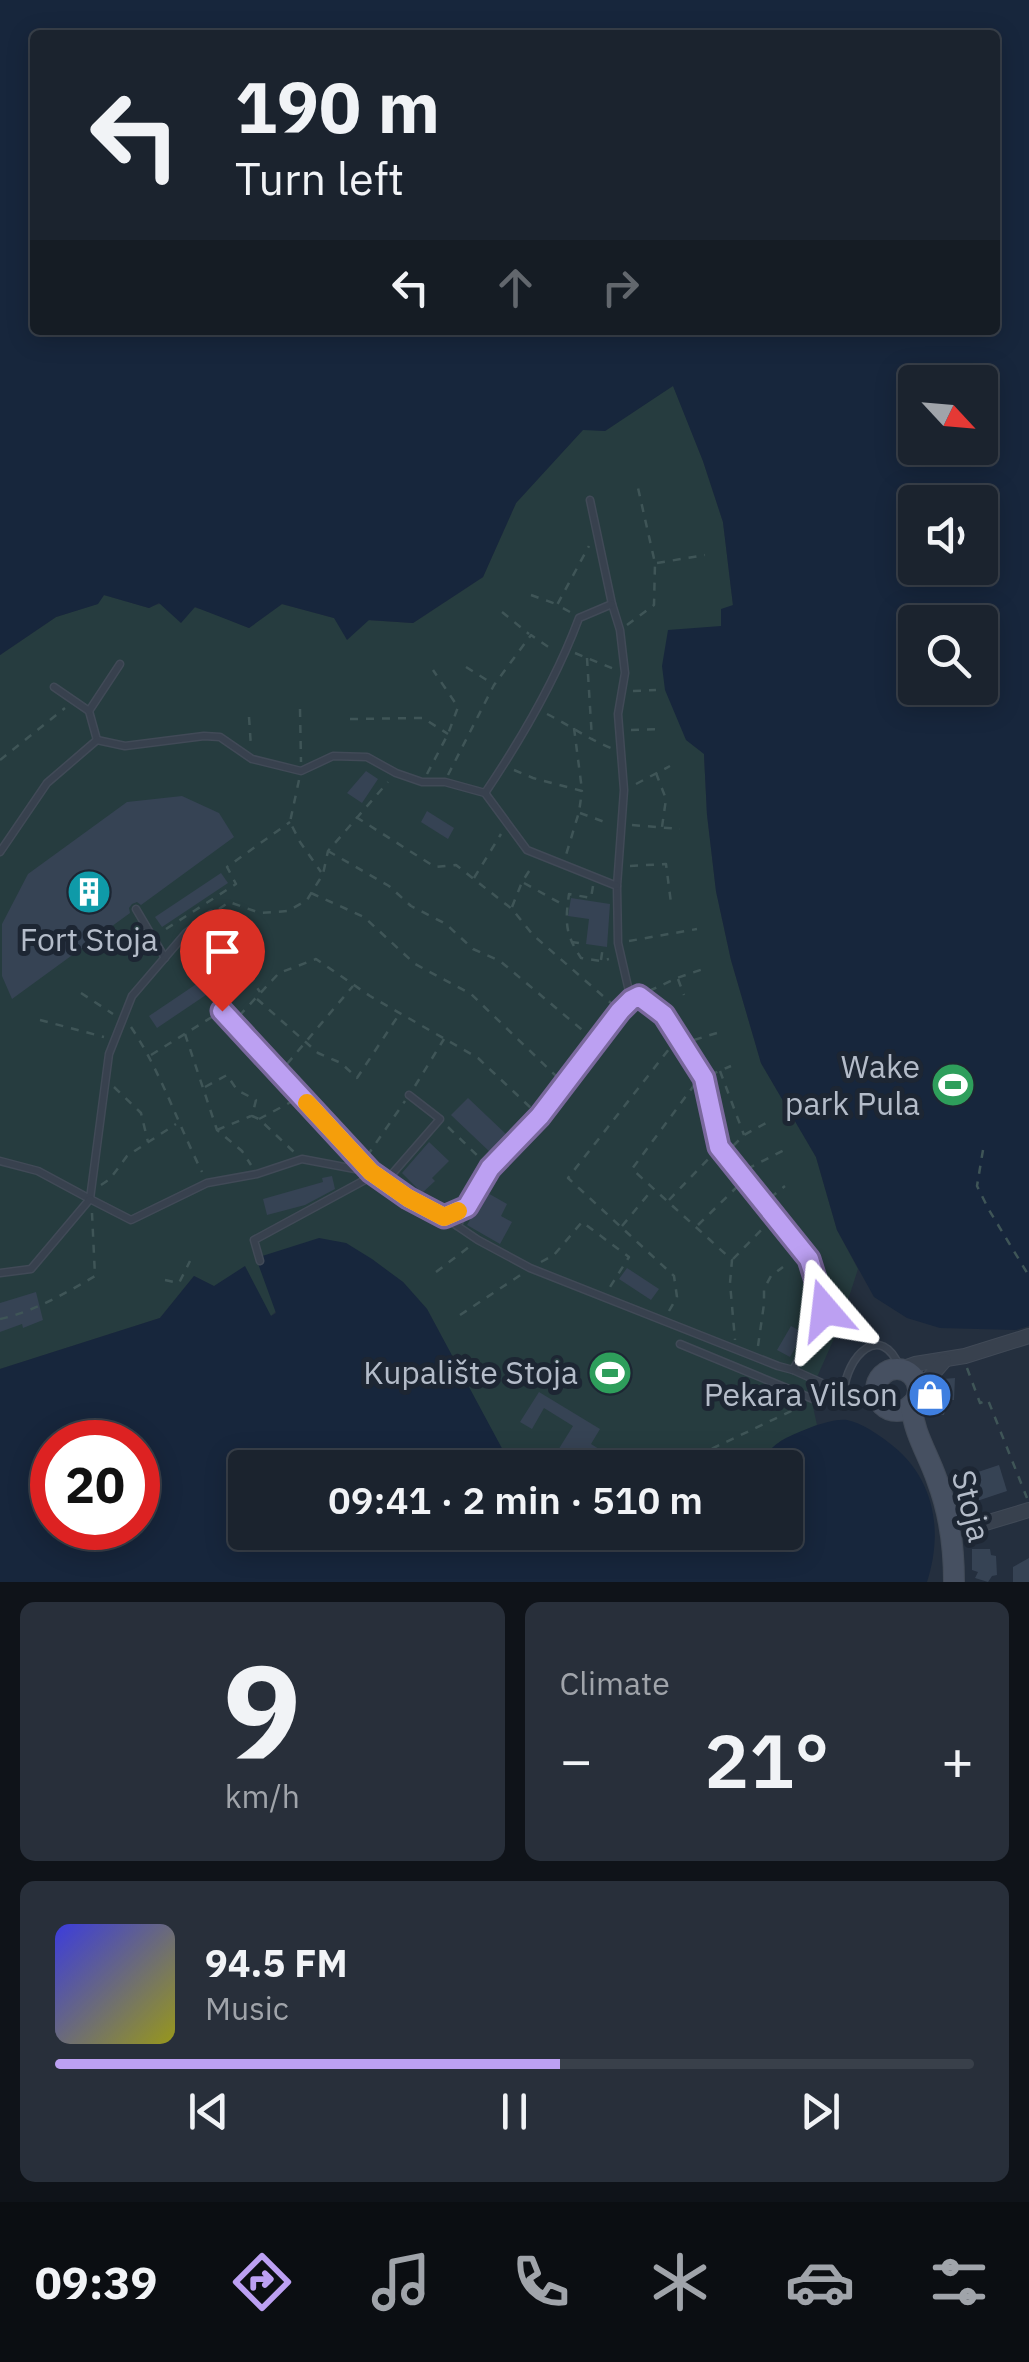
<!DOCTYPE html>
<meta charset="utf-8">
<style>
:root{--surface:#1b232e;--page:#282f3a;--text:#f1f3f6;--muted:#a0a4aa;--line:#39404a;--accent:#bca0f2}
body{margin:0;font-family:"IBM Plex Sans",sans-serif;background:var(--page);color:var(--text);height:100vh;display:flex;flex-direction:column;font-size:38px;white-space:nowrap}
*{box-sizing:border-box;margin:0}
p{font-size:32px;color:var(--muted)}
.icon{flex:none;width:55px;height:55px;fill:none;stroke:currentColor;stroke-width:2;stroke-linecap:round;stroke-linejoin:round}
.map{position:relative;height:1582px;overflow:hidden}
.drawer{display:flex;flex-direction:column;gap:20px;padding:20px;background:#0f1319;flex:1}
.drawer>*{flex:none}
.banner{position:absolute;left:30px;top:30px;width:970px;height:305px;border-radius:10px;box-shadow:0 5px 25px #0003,0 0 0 2px var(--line);background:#1b232e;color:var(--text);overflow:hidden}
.needle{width:65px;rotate:116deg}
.buttons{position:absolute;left:898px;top:365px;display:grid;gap:20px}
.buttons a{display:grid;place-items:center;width:100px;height:100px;border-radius:10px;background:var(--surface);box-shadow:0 5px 25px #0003,0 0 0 2px var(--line);font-size:50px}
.speed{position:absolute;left:30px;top:1420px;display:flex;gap:20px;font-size:50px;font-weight:700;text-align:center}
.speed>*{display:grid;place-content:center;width:130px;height:130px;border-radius:50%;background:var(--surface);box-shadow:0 5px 25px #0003,0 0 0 2px var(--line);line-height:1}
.speed .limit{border:15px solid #d22;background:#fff;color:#111}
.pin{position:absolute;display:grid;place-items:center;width:85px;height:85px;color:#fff;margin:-102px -42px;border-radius:50% 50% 50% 0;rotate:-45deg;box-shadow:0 0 10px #0007}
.pin .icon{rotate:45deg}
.me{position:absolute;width:110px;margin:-55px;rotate:343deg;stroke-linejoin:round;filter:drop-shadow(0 0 8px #0008)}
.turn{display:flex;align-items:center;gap:35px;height:210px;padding:0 40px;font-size:45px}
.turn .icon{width:130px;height:130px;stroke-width:2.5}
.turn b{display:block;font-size:70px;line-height:85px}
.lanes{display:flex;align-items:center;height:95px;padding:0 40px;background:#0003;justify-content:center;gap:50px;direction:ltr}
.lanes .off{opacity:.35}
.big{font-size:75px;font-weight:600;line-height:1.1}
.drawer .card{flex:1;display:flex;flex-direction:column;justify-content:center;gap:15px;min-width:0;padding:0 35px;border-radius:15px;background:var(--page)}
.drawer .dial{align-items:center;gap:0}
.dial b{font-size:130px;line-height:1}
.song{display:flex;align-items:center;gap:30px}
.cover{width:120px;height:120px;border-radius:15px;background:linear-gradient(135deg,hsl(240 70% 55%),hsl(60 70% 35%))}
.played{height:10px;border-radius:5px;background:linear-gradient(90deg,var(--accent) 55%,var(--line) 55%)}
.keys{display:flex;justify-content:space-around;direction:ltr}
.heat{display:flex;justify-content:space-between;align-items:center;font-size:55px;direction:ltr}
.drawer .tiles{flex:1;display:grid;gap:20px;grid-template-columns:1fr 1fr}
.card:last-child{grid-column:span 2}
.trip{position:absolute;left:228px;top:1450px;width:575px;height:100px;border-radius:10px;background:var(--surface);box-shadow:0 5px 25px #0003,0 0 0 2px var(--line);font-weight:600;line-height:100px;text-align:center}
.menu{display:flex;height:160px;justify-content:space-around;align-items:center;background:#0b0e12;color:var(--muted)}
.menu .icon{width:70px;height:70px}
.menu .current{color:var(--accent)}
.menu b{font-size:45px;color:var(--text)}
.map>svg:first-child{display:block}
</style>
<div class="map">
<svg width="1029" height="1582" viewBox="0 0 1029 1582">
<rect width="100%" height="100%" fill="#242f3e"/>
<!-- green -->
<path fill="#263c3f" d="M673,385l30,76 20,61 10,83 -11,21 -18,128 3,61 9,76 15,69 30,103 55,94 21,73 21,39 -18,56 -30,68 7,32 -35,15 -30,27h-241l-84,-158 -24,-27 -57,-39 -75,73 -77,-40 -34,42 -160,51v-714l56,-38 41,-13 7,-9 45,13c26,-15 74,10 100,20l33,-24 52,14 79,5 70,-46 33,-74 67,-74 22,2z"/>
<!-- water -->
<g fill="#17263c" fill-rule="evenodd">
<path d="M0,0h1029v1326l-13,4 -76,-2 -33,-10 -33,-21 -37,-67 -21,-73 -55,-94 -30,-103 -15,-69 -9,-77 -3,-60 -18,-14 -21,-50 -3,-24 6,-36 53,-4v-17l12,-4 -10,-83 -20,-61 -30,-75 -68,45 -22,-1 -67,73 -33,74 -70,46 -44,-3 -22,20 -13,-22 -52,-14 -33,24 -54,-21 -14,16 -22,-20 -10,5 -45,-13 -6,9 -42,13 -56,38zM35,35h960v295h-960zM915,382h65v66h-65zM915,502h65v66h-65zM915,622h65v66h-65z"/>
<path d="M319,1238l27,5 26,16 31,23 24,27 85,158 -267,1v64h540v-64l-33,-1c9,-8 18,-19 29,-26 12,-8 52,-24 66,-21 15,3 29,13 41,22 46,34 56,87 39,140h-927v-213l160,-51 34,-42 20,10 31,-20 26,50 5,-3 -20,-55zM52,1442h86v86h-86z"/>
</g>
<!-- building -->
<g fill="#364354">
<path d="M366,771l12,8 -16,24 -15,-10z"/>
<path d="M182,796l37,17 15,24 -93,68 -4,-3 -5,2 -3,4 1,5 -118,86 -10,-23v-52l26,-50 99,-72z"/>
<path d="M427,811l27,17 -6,11 -27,-17z"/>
<path d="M221,873l7,10 -66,44 -7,-10z"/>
<path d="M571,898l39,6 -3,43 -21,-3 3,-25 -21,-3z"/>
<path d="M232,960l8,12 -83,56 -8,-12z"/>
<path d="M468,1098l40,38 -17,17 -40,-38z"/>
<path d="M429,1142l20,19 -17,17 3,3 -13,12 -20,-20z"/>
<path d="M332,1176l3,13 -30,16 -38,10 -4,-16 60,-17 -1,-4z"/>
<path d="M486,1192l21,12 -6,12 11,6 -12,22 -33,-19z"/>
<path d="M627,1268l32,21 -8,11 -32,-21z"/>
<path d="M36,1292l7,28 -20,8 -1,-4 -22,8v-29z"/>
<path d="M791,1326l13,7 -14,24 -13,-7z"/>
<path d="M955,1378l-1,22h-7l-3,15 -14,-1 1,-16h-5l17,-19z"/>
<path d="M539,1392l61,37 -9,15 8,5 -11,19h-41l26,-42 -29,-18 -12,21 -12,-7z"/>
<path d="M999,1465l8,26 -36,12 -8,-26z"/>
<path d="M972,1549h18l1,6 5,1 1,19 -5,1 -4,6 -13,-4 3,-6 -6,-2z"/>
<path d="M1029,1558v24h-16v-15z"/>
</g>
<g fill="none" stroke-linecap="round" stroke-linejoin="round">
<defs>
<g id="lane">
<path d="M590,500l22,104 8,26 5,43 -7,41 6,76 -7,96 1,57 13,57"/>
<path d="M54,687l35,24 8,29"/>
<path d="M89,711l31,-47"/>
<path d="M485,793c37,-55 71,-113 94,-175l33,-14"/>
<path d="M0,852l47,-69 50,-43 28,6 79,-10 16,1 32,22 49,12 32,-15 34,1 29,16 26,9h23l40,11 42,57 90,36"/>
<path d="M136,909l29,49"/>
<path d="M222,1011l148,160"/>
<path d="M0,1161l38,10 52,28 19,-145 23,-58 54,-63 25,-19"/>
<path d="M386,1181l54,-62 -31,-24"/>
<path d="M260,1261l-6,-21 120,-65"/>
<path d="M0,1273l31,-4 59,-70 41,21 76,-37 50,-9 45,-15 69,13 36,26 37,19 34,23 52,28 248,98 15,4 32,-60 -16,-51 -90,-112 -17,-73 -38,-59 -25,-19 -8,4 -11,11 -80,105 -50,52 -33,58"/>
<path d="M680,1344l133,55 31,-7"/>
<path d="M793,1370l67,30 11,3 8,-2"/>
<path d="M844,1392c2,-35 37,-72 56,-24"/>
</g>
<g id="street">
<path d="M901,1369l14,-5 50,-8 64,-20"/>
<path d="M918,1391l26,-30"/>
<path d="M952,1533l77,-23"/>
</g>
<g id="secondary">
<circle cx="897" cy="1390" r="21"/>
<path d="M911,1405c3,29 17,49 26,75 13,34 17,66 17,102"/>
</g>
</defs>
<!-- lane casing -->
<use href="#lane" stroke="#414a57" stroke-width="9"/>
<!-- street casing -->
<use href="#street" stroke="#414a57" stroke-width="16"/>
<!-- secondary casing -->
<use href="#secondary" stroke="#414a57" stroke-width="22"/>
<!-- path -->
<g stroke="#3f5557" stroke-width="2.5" stroke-dasharray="8 8" stroke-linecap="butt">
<path d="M657,563l48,-8"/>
<path d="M531,595l25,9"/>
<path d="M502,612l27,22"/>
<path d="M570,612l-13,-7 32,-59"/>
<path d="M627,625l27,-20 1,-42 -17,-75"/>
<path d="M575,653l39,16"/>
<path d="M587,658l5,81"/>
<path d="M466,667l27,17"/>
<path d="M633,691l23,-1"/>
<path d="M300,709l1,53"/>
<path d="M547,714c22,11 41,25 64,34"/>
<path d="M249,717l2,30"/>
<path d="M350,719l73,-1 25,16"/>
<path d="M574,728l8,62"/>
<path d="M631,730l31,-1"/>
<path d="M0,760l65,-52"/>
<path d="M514,770l19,8 49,13 -3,21 -13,43"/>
<path d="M656,773l10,26 -4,28"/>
<path d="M427,774l21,-40 10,-27 -25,-37"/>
<path d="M448,775l46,-90 37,-50 23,16"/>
<path d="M299,780l-9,42 10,20 21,30"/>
<path d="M636,784l34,-18"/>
<path d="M580,813l30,11"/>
<path d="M356,817l79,50 21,-2 56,44 21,26 78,68"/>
<path d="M632,825l48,4"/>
<path d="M328,851l61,35 22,20 35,18 27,25 27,12 87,73"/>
<path d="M630,866l36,-2 5,39"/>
<path d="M474,878l27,-44"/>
<path d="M524,883l36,20"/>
<path d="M593,886l-2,12 -22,-4c-4,28 -4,40 12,64l20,3 8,-2"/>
<path d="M311,893l53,24 51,47 56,30 85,82"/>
<path d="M512,907l10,-25 11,-17"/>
<path d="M219,909l10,-7 31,11 28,-2 19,-11 16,-26 5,-23 60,-69"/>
<path d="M166,929l70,-45 -9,-17 63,-45"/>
<path d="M629,941l68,-12"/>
<path d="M571,942l15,2"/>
<path d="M601,960l2,-14"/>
<path d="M239,962l21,30"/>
<path d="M678,979l6,16"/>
<path d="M649,991l28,-13 29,-10"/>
<path d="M81,993l32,21"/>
<path d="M257,999l61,54 23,10 16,15 43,-65"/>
<path d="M239,1016l40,-43 37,-14 54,37 108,62 53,50"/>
<path d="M40,1020l64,17"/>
<path d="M131,1027c30,45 47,97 71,145"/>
<path d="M185,1034l32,96 25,21 9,14"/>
<path d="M694,1040l26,-8"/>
<path d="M151,1055l61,-38"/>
<path d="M287,1064l66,-78"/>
<path d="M720,1071l24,64"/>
<path d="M710,1075l21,-9"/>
<path d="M695,1084l-63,85 100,91 -2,23 5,57"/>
<path d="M415,1086l29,-47"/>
<path d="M114,1087l27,26 7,29"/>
<path d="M205,1087l22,-12 10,15 19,10 -4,16 7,3 35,33"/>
<path d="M259,1119l32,-17"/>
<path d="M448,1127l34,33"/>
<path d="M217,1130l34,-14"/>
<path d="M733,1146l11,-11 22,-12"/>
<path d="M983,1150l-6,36 12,24 40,66"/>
<path d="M367,1156l38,-55"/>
<path d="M747,1169l41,-21"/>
<path d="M101,1185l9,-6 17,-23 49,-32"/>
<path d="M770,1198l15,-12"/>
<path d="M669,1200l43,-45"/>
<path d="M698,1225l41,-40"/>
<path d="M622,1226l30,-36"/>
<path d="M733,1259l33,-34"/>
<path d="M541,1262l13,-7 28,-33 47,35 -19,30"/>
<path d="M436,1272l33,-25"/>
<path d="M165,1280l14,3 11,-22"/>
<path d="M669,1311l8,-14 -3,-21 -106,-98 105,-134"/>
<path d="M460,1315l62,-41"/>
<path d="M0,1319c33,-7 66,-26 95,-43l-3,-63"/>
<path d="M758,1346l6,-42v-15l7,-13 12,-9"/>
<path d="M967,1368l13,35 8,-3 39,98"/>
<path d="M651,1468l56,-17 97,-46"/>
</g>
<!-- lane -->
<use href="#lane" stroke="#38414e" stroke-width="6"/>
<!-- street -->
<use href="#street" stroke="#38414e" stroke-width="14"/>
<!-- secondary -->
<use href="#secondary" stroke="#465061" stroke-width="20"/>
</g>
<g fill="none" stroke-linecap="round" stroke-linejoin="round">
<defs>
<path id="route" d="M222,1011l149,161 37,26 36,19 23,-10 23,-39 50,-52 80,-105 11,-11 8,-4 25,19 40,63 15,69 90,112 16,51"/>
</defs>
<!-- route casing -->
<use href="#route" stroke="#7a689d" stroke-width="25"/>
<!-- route -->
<use href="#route" stroke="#bca0f2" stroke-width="18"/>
<!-- slow -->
<path stroke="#f59e0b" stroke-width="18" d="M307,1103l64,69 37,26 36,19 14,-6"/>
</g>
<!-- icons -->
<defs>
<symbol id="building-disc" viewBox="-11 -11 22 22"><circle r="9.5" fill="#0f9aa8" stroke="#1d2633"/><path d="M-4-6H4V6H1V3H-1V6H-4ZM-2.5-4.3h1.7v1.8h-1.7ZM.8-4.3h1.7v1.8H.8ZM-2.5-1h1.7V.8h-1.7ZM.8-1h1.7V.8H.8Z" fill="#fff"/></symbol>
<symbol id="stadium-disc" viewBox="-11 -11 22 22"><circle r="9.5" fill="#2e9e5b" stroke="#1d2633"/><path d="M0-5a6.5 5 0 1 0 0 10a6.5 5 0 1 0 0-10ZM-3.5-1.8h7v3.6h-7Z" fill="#fff"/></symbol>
<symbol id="shop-disc" viewBox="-11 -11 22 22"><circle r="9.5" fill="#3f7fe0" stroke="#1d2633"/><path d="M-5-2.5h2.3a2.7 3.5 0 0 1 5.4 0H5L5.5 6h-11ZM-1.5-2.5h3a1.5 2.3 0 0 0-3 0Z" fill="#fff"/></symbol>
</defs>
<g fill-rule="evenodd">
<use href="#building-disc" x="64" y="867" width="50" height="50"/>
<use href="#stadium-disc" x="928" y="1060" width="50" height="50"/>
<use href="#stadium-disc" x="585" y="1348" width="50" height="50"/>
<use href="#shop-disc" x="905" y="1370" width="50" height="50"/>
</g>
<g text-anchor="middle" stroke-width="10" stroke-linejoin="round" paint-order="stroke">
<!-- poi labels -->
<g font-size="32" fill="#b4bcc9" stroke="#1d2633" text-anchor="end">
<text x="89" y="951" text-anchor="middle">Fort Stoja</text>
<text x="920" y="1078">Wake<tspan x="920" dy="37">park Pula</tspan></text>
<text x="578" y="1384">Kupalište Stoja</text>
<text x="898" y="1406">Pekara Vilson</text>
</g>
<!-- street labels -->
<g font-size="32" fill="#b4bcc9" stroke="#1d2633">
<text transform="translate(971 1506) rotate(76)" y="11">Stoja</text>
</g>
</g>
</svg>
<div class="buttons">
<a><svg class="needle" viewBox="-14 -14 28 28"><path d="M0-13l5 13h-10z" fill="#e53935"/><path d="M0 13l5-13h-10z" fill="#a0a4aa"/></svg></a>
<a><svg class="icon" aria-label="sound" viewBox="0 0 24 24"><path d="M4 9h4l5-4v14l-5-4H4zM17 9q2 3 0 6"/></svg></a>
<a><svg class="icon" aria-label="search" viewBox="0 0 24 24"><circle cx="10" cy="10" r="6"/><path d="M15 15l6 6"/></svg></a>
</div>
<div class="speed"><div class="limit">20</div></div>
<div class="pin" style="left:222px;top:1011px;background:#d93025"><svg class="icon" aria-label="arrive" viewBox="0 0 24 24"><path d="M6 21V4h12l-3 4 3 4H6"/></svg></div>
<svg class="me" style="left:825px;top:1310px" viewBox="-20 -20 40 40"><path d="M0-17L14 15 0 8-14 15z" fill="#bca0f2" stroke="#fff" stroke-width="4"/></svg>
<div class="trip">09:41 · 2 min · 510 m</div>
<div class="banner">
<div class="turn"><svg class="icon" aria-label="left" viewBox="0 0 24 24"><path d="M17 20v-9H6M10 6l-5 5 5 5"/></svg><div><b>190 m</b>Turn left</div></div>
<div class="lanes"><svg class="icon" aria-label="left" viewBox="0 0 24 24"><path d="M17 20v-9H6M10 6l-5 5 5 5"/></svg><svg class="icon off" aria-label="ahead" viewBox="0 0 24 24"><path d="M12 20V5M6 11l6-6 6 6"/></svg><svg class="icon off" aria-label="right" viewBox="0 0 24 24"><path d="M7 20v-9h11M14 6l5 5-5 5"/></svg></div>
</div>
</div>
<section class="drawer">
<div class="tiles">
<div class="card dial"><b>9</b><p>km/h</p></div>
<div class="card"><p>Climate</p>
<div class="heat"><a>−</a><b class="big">21°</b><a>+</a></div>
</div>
<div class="card">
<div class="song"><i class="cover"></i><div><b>94.5 FM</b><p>Music</p></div></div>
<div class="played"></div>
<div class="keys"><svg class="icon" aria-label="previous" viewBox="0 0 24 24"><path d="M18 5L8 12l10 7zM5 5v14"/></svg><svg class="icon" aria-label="pause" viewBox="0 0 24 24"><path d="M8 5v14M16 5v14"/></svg><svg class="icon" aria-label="next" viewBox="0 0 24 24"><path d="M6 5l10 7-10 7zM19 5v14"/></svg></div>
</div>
</div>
</section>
<nav class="menu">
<b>09:39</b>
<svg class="icon current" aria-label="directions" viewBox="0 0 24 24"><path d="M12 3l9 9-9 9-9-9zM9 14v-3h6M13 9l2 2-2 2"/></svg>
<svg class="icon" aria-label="music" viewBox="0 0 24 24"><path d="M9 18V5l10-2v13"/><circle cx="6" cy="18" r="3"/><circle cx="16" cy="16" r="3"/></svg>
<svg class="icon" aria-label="phone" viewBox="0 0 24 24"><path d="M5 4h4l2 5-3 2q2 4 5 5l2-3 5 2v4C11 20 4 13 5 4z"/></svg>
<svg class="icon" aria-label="climate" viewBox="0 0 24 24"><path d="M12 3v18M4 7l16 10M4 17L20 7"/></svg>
<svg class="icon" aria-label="car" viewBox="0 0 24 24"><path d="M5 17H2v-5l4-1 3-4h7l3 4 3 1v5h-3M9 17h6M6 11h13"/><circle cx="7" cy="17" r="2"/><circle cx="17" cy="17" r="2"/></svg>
<svg class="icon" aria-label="filters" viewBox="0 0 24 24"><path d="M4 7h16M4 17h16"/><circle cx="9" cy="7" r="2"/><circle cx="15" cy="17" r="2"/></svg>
</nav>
